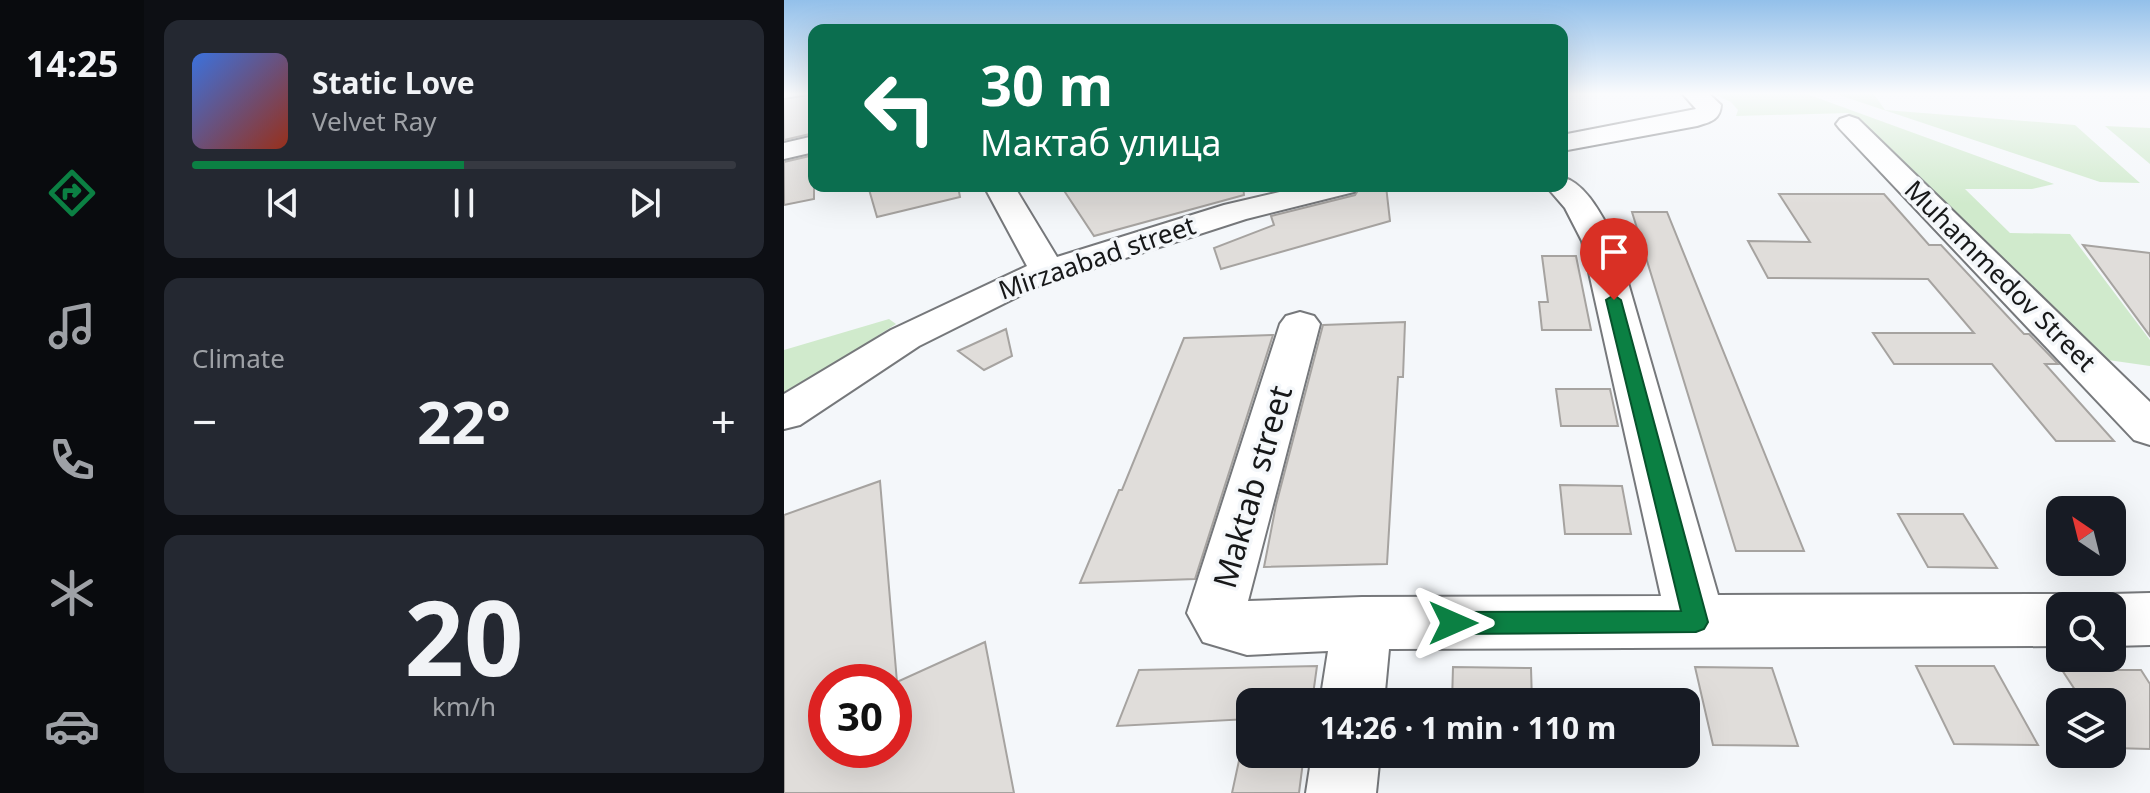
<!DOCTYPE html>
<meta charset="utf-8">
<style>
:root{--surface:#171b24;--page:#242831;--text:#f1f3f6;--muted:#9ea1a6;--line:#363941;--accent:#0b8043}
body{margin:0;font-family:"Noto Sans",sans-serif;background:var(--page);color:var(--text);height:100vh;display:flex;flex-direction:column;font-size:30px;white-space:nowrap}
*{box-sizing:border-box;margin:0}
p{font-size:26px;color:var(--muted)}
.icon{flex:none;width:44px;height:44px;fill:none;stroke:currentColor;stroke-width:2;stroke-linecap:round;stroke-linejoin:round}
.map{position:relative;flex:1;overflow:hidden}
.side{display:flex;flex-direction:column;gap:20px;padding:20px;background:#0d0f14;width:640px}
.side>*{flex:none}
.guide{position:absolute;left:24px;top:24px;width:760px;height:168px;border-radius:16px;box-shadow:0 8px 32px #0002;background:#0b6e4f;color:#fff;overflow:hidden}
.needle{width:52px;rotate:325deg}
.tools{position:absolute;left:1262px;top:496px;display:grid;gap:16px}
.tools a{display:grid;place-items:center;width:80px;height:80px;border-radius:16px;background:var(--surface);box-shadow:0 8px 32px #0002;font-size:40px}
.speed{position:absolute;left:24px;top:664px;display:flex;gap:16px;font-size:40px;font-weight:700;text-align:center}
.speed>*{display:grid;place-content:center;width:104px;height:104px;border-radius:50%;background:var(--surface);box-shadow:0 8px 32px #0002;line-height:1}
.speed .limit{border:12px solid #d22;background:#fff;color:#111}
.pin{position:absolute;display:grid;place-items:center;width:68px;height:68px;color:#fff;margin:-82px -34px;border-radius:50% 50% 50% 0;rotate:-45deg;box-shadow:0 0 8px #0007}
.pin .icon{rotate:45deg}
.me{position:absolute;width:88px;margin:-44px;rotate:90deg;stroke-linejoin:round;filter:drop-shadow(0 0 6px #0008)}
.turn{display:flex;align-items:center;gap:28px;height:168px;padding:0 40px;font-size:36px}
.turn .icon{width:104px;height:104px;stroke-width:2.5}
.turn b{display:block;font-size:56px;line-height:68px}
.big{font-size:60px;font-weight:700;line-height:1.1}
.side .card{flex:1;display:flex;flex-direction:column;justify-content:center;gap:12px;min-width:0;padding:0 28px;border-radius:16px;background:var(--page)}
.side .dial{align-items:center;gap:0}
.dial b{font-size:104px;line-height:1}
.song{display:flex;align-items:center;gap:24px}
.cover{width:96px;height:96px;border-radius:12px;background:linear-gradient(135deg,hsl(220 70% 55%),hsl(10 70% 35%))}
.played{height:8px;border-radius:4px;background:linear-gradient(90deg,var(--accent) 50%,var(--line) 50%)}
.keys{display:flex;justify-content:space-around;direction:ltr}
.heat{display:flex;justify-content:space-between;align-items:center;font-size:44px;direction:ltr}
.trip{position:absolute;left:452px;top:688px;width:464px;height:80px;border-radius:16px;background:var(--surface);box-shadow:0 8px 32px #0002;font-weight:700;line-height:80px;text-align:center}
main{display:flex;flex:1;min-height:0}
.tabs{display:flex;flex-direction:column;width:144px;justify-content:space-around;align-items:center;background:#090b0e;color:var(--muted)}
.tabs .icon{width:56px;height:56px}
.tabs .active{color:var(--accent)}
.tabs b{font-size:36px;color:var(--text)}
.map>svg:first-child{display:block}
</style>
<main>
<nav class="tabs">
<b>14:25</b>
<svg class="icon active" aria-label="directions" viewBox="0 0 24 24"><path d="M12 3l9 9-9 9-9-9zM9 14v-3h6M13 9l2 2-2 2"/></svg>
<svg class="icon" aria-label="music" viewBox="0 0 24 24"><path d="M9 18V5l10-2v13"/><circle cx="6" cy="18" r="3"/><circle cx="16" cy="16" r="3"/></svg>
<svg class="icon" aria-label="phone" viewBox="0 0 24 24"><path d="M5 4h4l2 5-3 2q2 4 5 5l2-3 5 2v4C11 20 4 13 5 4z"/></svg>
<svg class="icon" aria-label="climate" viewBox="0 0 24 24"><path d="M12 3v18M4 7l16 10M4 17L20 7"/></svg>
<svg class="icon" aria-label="car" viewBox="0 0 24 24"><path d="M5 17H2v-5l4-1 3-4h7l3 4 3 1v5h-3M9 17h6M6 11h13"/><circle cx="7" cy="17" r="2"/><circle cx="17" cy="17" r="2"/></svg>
</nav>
<section class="side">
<div class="card">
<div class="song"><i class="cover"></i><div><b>Static Love</b><p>Velvet Ray</p></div></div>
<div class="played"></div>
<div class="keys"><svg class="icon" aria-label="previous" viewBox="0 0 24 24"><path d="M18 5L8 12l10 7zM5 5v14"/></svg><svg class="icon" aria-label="pause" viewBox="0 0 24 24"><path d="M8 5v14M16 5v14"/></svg><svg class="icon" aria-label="next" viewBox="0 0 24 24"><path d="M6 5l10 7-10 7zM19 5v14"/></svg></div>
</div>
<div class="card"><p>Climate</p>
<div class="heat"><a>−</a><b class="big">22°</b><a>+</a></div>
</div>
<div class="card dial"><b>20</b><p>km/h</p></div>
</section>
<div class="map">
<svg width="1366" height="793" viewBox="0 0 1366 793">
<rect width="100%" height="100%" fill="#f4f7fa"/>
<!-- green -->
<g fill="#d0eacc">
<path d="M928,93h92l250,91 -22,5h-67l45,44 60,1 80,106v26l-42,-6 -260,-247 -112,3 2,-6 -7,-8z"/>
<path d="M1049,93h40l12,17 190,15 65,58 -40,-1z"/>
<path d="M1321,126l45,2v36z"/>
<path d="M105,319l7,5 -112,72v-46z"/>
</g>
<!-- building -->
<g fill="#e0ddda" stroke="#a6a3a0" stroke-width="2" fill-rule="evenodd">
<path d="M30,94v39l-30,7v-41z"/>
<path d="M30,155v44l-30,6v-43z"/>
<path d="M84,186h90l2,11 -83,20z"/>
<path d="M277,186h182l1,9 -150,41z"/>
<path d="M577,186h25l4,35 -169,48 -7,-21 60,-23 -3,-9 84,-21z"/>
<path d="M995,194h105l45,51h12l83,89h5l29,30h-13l69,77h-58l-64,-77h-98l-21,-31h101l-46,-54 -160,-1 -20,-37 62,1z"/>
<path d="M848,212h35l137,339h-68z"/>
<path d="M1299,245l67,8v83z"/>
<path d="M758,256h34l15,74h-49l-3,-28h9z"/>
<path d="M621,322l-2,55h-5l-11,187 -123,3 12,-62 47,-180z"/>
<path d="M222,329l6,27 -28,14 -26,-19z"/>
<path d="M489,335l-78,244 -115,4 39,-93h3l62,-152z"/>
<path d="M772,389h54l8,37h-57z"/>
<path d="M96,481l17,201 88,-40 29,151h-230v-278zM42,682h70l-2,68h-68z"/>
<path d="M776,485l62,1 9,48h-66z"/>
<path d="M1114,514h65l34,54 -69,-1z"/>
<path d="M533,666l-5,36h-62v52h54l-5,39h-67l16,-74 -131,7 22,-56z"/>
<path d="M1132,666h78l44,79 -84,-1z"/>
<path d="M669,667l78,1 1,34h-80z"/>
<path d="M911,667l77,1 26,78 -85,-1z"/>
<path d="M1278,670h79l9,14v65l-38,-1v-46h-29z"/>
</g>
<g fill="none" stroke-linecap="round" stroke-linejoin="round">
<defs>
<g id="minor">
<path d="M898,93h26l13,12c-1,15 -11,17 -24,21l-135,25v-16l134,-26z"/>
<path d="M1065,116l9,3 292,283v43l-16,-5 -294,-311 -4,-5 4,-5z"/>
<path d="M30,136v16l-30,7v-16z"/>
<path d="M778,177c26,7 41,42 54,64l102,354 342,-1 21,8 2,4h-23v40l-671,3 -5,53h-64l8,-51 -81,4 -44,-13 -16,-29 93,-289 6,-8 14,-4 14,4 6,8 -72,277 114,-4 299,-1 -79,-355 -17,-33 -19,-22h16z"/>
<path d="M200,186h30l43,71 167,-52 81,-19h53l-4,6 -108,27 -207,67 -120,60 -119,79 -16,4v-35l107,-64 136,-64z"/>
<path d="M1366,593v52l-38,1v-40h-23l2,-4 21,-8z"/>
<path d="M528,754h68l-4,39h-70z"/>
</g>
</defs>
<!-- minor casing -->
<use href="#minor" stroke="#76787b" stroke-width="4"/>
<!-- minor -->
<use href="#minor" fill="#fff" fill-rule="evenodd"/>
</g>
<!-- sky -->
<linearGradient id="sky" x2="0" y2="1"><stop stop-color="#93c0ea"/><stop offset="0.46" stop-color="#fafbfd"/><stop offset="1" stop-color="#fafbfd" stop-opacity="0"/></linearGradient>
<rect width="1366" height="204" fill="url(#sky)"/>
<!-- route -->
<path fill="#0b8043" stroke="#07532c" stroke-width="2" d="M830,295l7,5 87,322 -4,7 -8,3 -243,2 -8,-4 -4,-7 4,-8 8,-3 228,-1 -75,-311z"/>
<g text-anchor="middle" stroke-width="7" stroke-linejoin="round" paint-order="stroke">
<!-- street labels -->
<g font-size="26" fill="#171819" stroke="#f4f7fa">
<text transform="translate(313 258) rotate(-19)" y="9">Mirzaаbаd street</text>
<text transform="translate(1216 276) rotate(45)" y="9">Muhammedov Street</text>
</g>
<!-- near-street labels -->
<g font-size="32" fill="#171819" stroke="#f4f7fa">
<text transform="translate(469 487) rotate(-74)" y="11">Maktab street</text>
</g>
</g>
</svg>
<div class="tools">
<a><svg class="needle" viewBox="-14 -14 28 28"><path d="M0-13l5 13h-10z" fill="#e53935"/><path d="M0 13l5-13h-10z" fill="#9ea1a6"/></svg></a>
<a><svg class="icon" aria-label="search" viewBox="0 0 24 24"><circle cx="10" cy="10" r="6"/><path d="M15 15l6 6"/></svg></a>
<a><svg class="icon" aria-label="layers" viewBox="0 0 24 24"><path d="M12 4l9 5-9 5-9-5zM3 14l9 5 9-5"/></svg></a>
</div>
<div class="speed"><div class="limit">30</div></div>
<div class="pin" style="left:830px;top:300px;background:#d93025"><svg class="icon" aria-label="arrive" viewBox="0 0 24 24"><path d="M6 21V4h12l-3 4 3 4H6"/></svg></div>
<svg class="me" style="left:669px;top:623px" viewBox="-20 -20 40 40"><path d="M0-17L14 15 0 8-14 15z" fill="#0b8043" stroke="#fff" stroke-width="4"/></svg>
<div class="trip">14:26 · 1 min · 110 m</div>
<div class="guide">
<div class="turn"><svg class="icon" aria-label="left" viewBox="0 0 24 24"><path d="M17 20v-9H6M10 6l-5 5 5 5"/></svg><div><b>30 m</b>Мактаб улица</div></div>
</div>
</div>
</main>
